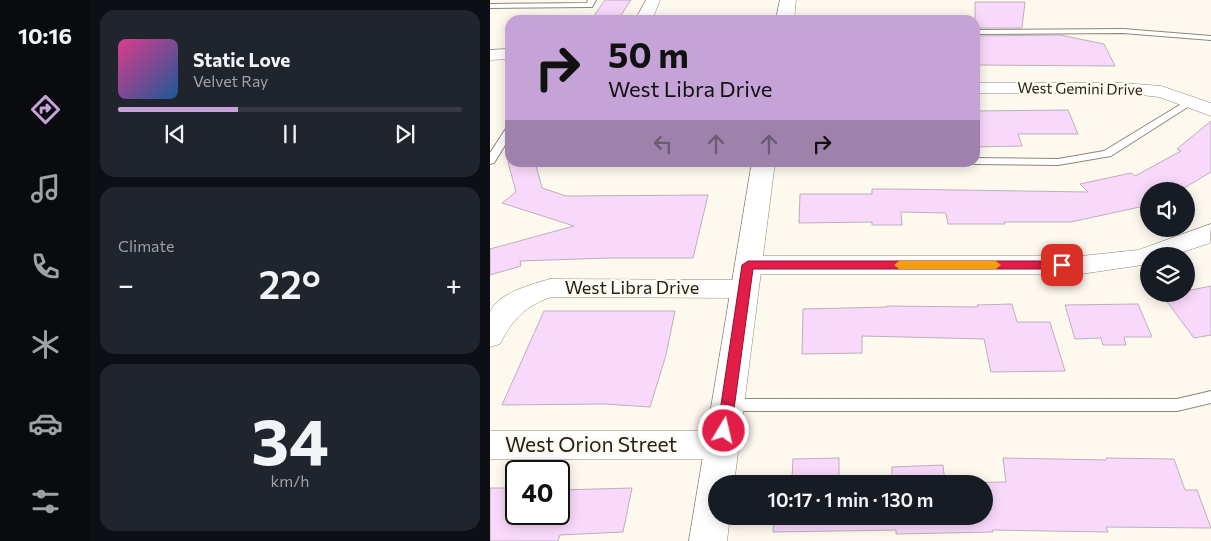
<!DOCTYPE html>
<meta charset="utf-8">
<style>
:root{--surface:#171b24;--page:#20242c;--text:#f1f3f6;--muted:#9ea1a6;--line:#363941;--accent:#c6a3d7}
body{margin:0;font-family:Commissioner,sans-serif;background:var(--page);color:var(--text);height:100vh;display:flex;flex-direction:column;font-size:19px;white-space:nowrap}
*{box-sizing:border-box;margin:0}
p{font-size:16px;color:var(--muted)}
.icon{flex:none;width:28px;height:28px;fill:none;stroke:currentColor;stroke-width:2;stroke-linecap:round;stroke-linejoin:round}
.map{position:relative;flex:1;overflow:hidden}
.sheet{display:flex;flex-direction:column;gap:10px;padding:10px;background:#0d0f14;width:400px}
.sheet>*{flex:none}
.hud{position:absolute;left:15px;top:15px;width:475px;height:152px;border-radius:15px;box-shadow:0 2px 12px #0003;background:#c6a3d7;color:#111;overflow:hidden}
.fabs{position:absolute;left:650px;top:182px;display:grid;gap:10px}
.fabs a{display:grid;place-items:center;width:55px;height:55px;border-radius:50%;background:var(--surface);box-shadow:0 2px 12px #0003;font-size:25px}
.speed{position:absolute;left:15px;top:460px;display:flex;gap:10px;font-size:25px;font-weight:700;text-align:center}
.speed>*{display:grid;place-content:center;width:65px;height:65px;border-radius:50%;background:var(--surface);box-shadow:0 2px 12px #0003;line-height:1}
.speed .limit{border:2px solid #111;border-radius:8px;background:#fff;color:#111}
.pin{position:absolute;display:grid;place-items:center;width:42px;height:42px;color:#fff;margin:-21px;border-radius:10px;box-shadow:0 2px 8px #0006}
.me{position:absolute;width:55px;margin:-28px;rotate:9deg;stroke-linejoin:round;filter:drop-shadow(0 0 4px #0008)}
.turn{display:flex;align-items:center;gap:18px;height:105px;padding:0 20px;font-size:22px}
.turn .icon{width:65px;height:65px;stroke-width:2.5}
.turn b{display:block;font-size:35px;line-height:42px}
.lanes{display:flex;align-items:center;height:48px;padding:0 20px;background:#0003;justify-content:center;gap:25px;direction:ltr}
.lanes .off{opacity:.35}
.big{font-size:38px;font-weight:600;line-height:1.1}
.sheet .widget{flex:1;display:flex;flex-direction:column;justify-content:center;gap:8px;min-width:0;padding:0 18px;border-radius:15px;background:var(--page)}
.sheet .dial{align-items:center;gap:0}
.dial b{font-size:65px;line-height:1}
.song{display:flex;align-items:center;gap:15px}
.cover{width:60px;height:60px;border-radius:8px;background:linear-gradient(135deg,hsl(330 70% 55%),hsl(210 70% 35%))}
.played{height:5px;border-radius:2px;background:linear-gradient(90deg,var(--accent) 35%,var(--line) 35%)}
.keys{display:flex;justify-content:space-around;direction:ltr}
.heat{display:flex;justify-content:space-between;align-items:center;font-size:28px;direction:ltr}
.trip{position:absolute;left:218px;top:475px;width:285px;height:50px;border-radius:25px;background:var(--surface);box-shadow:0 2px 12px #0003;font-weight:600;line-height:50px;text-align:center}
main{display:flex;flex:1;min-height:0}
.dock{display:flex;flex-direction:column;width:90px;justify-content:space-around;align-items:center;background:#090b0e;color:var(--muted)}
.dock .icon{width:35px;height:35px}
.dock .current{color:var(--accent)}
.dock b{font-size:22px;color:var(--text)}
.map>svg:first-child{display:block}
</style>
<main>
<nav class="dock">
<b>10:16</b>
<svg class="icon current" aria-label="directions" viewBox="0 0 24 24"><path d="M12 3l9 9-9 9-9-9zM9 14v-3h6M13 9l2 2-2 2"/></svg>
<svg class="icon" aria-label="music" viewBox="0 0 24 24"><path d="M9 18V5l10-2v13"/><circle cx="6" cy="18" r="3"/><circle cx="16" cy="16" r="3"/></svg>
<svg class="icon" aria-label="phone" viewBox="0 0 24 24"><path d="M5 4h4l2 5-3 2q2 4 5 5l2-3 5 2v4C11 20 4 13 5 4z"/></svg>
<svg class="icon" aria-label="climate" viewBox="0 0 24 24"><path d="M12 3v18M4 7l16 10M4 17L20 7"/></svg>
<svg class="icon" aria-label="car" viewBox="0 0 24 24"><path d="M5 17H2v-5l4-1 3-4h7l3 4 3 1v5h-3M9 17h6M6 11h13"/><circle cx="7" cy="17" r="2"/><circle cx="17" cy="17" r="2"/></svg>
<svg class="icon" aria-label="filters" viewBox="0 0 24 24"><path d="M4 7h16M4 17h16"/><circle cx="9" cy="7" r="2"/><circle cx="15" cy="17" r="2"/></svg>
</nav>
<section class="sheet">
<div class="widget">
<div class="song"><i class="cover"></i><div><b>Static Love</b><p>Velvet Ray</p></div></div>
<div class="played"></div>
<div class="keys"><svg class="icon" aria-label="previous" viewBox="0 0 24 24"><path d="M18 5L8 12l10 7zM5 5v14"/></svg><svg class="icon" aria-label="pause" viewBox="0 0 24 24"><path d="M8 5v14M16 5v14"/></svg><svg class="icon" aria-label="next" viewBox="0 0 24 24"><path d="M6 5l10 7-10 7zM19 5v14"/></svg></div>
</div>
<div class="widget"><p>Climate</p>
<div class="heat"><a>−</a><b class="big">22°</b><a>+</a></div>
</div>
<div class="widget dial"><b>34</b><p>km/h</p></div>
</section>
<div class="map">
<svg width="721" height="541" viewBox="0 0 721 541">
<rect width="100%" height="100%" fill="#fef9ef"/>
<!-- building -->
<g fill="#f9d9fb" stroke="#bcafbc">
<path d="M115,0h26l-13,20h-27z"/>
<path d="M485,2h50l-3,26h-47z"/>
<path d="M570,35l44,9 11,22 -140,-1v-29z"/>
<path d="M578,110l10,24h-60l4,12 -47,1v-36z"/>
<path d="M721,121v51l-32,19h-30v14l-78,17h-67l1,2h-57l-2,-11 -45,-1 1,13h-30v-3l-73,1 1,-29h72v-5h20l196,3 -8,-8 51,-11 4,3 46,-25 -4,-2z"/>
<path d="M18,162h27l7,26 24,8 142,-1 -15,63h-83l-90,3 1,5 -31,9v-26l84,-23 -72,-23 14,-11z"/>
<path d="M721,286v49l-17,3 -32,-43 24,-1v-3z"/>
<path d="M522,304l5,18h33l15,49 -74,1 -7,-33 -122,-3v17l-60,1 1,-45 84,-2v-1l91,1 -1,-2z"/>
<path d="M648,304l14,33h-28l2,8h-23l-2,-7 -26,1 -10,-34z"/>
<path d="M54,311h131l-9,44 -16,52 -46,-3 -102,1z"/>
<path d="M349,458v19l53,-1v-9l51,-2 2,18 61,-1 -3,-24 103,2v-2l68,1 11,31h12l14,38 -105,-1 2,5 -116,-2 1,2 -97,2v-4l-123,2 1,-16h210v-32h-208l1,-6h15l1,-19z"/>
<path d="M0,488h26v26h43v-24l73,-2 -9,44 -63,3 -2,6h-68z"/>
</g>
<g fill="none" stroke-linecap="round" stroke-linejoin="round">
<defs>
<g id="service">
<path d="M98,0h8l-4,7h-3l-99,1v-4l97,-1z"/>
<path d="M633,29l88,7v4l-88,-7 -148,1v-4z"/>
<path d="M701,98l5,3 -2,2 -83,53 -53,9 -83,-1 -4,-2h4v-4l83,1 46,-8z"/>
<path d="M20,126v11l-16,26 -4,1v-11l17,-26z"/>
<path d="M721,391v12l-34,8h-449l-5,-1 -2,-5 2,-5 5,-1h449z"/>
</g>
<g id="minor">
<path d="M156,0h14l-6,15 2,5h-16l-2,-5z"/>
<path d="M20,49v10l-20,1v-10z"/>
<path d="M485,83h148l38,3 50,17v13l-52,-19 -36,-4h-148z"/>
<path d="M721,224l-1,19 -39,13h-22v8l-68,10h-333l-9,-3 -3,-6 3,-6 9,-3h333l57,-6z"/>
<path d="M60,279l195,1 9,2 4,7 -4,7 -9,2 -194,-1c-26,9 -39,23 -51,47l-10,3c0,-10 0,-26 0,-35 7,-19 43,-28 60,-33z"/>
<path d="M0,431h232l11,4 5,10 -5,10 -11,4h-232z"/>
</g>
<g id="tertiary">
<path d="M290,0h16l-2,20h-18z"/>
<path d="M262,162h23l-41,322h-18v32h14l-3,25h-38z"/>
</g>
</defs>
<!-- service casing -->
<use href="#service" stroke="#8e8677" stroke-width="2"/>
<!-- minor casing -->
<use href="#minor" stroke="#8e8677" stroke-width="1"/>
<!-- tertiary casing -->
<use href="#tertiary" stroke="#8e8677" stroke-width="1"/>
<!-- service -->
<use href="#service" fill="#fff" fill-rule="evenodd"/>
<!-- minor -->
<use href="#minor" fill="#fff" fill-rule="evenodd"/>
<!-- tertiary -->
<use href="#tertiary" fill="#fff" fill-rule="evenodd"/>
</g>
<!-- route -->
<path fill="#e11d48" stroke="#92132f" d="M258,261h314l5,4 -5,4h-309l-22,162 -2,5 -5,2 -5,-2 -2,-5 25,-166z"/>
<!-- slow -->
<path fill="#f59e0b" d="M409,261h97l5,4 -5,4h-97l-5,-4z"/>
<g text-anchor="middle" stroke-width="4.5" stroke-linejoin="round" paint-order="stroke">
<!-- far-street labels -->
<g font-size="15" fill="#25221c" stroke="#fef9ef">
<text transform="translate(590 89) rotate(1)" y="5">West Gemini Drive</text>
</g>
<!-- street labels -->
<g font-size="18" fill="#25221c" stroke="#fef9ef">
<text x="142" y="294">West Libra Drive</text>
</g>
<!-- near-street labels -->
<g font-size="21" fill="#25221c" stroke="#fef9ef">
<text x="101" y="452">West Orion Street</text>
</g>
</g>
</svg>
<div class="fabs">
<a><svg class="icon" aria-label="sound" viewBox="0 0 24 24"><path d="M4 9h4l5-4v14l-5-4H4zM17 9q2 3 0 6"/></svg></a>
<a><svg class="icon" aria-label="layers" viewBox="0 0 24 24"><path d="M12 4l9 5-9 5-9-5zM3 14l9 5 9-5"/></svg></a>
</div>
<div class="speed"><div class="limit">40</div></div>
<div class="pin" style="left:572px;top:265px;background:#d93025"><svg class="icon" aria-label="arrive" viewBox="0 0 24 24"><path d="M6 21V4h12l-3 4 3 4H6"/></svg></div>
<svg class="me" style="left:234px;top:431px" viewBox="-20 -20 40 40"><circle r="17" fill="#e11d48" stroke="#fff" stroke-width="3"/><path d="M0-11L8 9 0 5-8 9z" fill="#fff"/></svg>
<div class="trip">10:17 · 1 min · 130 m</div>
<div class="hud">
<div class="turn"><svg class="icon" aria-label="right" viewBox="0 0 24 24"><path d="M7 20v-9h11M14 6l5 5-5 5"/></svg><div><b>50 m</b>West Libra Drive</div></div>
<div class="lanes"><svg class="icon off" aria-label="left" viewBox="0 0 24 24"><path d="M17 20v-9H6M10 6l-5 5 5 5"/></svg><svg class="icon off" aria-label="ahead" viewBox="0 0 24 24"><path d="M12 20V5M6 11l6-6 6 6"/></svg><svg class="icon off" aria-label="ahead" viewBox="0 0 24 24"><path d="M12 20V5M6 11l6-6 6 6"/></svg><svg class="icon" aria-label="right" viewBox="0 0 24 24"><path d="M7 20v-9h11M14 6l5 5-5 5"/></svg></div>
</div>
</div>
</main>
